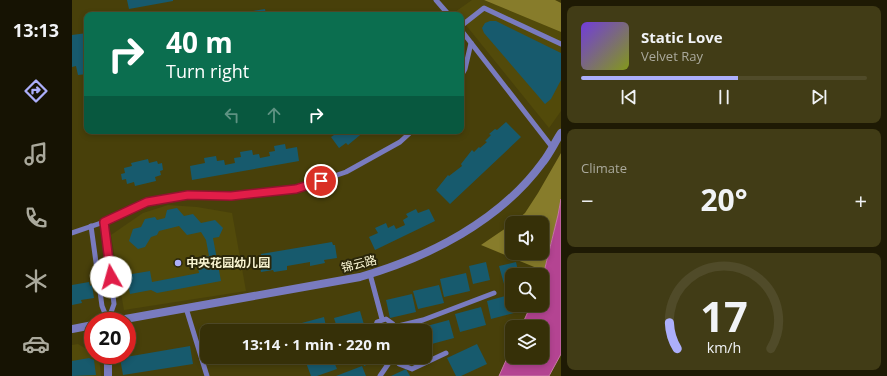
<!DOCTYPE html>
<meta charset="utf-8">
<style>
:root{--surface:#363008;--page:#413c16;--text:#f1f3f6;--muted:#aaa99c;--line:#504b29;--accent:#acaffb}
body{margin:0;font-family:"Open Sans","Noto Sans SC",sans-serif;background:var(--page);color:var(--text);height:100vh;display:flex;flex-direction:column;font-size:15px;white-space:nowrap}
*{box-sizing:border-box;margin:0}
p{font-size:13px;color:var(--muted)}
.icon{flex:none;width:22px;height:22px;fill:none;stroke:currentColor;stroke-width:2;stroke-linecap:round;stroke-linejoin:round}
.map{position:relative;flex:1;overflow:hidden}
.sheet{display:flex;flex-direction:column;gap:6px;padding:6px;background:#1e1a04;width:326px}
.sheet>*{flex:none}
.banner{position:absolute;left:12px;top:12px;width:380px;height:122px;border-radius:8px;box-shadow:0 2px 6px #0003,0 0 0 1px var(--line);background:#0b6e4f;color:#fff;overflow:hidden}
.fabs{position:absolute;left:433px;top:216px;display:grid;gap:8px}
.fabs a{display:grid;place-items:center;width:44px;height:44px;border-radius:8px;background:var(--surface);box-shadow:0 2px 6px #0003,0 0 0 1px var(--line);font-size:20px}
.speed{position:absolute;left:12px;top:312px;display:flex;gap:8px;font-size:20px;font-weight:700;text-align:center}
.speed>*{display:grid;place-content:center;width:52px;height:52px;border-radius:50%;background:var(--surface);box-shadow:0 2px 6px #0003,0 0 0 1px var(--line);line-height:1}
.speed .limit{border:6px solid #d22;background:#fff;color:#111}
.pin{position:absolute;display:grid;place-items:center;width:34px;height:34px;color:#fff;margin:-17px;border:2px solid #fff;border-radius:50%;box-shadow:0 1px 4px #0007}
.me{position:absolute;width:44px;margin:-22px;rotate:353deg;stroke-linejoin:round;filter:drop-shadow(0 0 3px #0008)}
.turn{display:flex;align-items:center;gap:14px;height:84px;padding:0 16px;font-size:18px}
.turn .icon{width:52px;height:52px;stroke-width:2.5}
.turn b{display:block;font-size:28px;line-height:34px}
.lanes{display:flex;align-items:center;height:38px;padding:0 16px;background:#0003;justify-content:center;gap:20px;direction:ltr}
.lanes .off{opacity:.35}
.big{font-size:30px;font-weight:700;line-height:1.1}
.sheet .widget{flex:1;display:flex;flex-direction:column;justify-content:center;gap:6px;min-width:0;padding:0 14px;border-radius:8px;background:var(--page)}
.sheet .dial{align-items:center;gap:0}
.dial svg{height:104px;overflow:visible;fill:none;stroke:var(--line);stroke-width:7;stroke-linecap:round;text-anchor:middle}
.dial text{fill:var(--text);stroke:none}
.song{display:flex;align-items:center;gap:12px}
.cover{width:48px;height:48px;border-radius:6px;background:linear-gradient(135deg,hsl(260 70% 55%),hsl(70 70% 35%))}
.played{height:4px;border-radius:2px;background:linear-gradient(90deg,var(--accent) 55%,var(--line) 55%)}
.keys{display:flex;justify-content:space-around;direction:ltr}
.heat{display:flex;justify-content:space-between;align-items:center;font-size:22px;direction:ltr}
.trip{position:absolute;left:128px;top:324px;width:232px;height:40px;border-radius:8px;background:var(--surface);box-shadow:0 2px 6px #0003,0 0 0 1px var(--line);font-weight:700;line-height:40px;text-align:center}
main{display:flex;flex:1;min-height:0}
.dock{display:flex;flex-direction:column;width:72px;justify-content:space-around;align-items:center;background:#161303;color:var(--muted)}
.dock .icon{width:28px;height:28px}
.dock .active{color:var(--accent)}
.dock b{font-size:18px;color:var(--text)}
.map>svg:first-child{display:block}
</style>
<main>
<nav class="dock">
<b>13:13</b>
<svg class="icon active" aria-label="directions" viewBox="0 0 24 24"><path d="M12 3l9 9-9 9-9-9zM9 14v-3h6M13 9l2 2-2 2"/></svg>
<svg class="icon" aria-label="music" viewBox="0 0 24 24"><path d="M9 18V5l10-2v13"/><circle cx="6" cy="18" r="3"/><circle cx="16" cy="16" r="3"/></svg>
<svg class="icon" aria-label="phone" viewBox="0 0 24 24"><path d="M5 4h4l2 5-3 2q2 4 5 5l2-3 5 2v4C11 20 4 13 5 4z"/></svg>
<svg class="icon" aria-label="climate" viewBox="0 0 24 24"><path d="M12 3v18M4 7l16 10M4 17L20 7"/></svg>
<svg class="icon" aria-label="car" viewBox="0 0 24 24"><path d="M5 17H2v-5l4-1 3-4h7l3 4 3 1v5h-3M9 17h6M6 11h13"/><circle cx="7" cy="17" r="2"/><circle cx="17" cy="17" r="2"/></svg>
</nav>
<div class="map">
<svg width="489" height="376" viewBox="0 0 489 376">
<rect width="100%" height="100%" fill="#48400a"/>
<!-- built -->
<g fill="#524a0a">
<path d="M400,0h12l77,32v79l-12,17 -88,-109v-4h-3l-3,-3z"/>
<path d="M96,205l29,2 35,6 14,78 -122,19 -13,-75 32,-22z"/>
<path d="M6,344l15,9v2l6,1 2,20h-29v-31z"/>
</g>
<!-- forest -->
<g fill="#877c2b">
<path d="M412,0h71l6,3v29z"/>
<path d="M489,153v46l-3,16 -14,56 -63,-26 31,-21v29h30v-30h-29l12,-10 13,-20z"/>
</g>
<!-- water -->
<path fill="#b44492" stroke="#c979a6" d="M489,199v155l-12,22h-50l13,-29v10h30v-30h-21l10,-22h11v-25l16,-65z"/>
<!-- building -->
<g fill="#175a6d">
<path d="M55,0h46v1l-44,8z"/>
<path d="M193,9l1,5 11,-2v3h-23l-1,-4z"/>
<path d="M418,21h6l65,32v27l-10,19 -6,5 -61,-71 -2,-5 3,-5z"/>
<path d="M15,33v41l-9,1 -2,-9 -4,1v-32z"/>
<path d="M434,122l15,15 -71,67 -14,-14 12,-15 1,1 13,-10 -1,-2 11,-14 2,2 5,-5 1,1 7,-6 -2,-1 6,-6 -2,-1 6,-5 2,1z"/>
<path d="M259,131h34l-17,14 -2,-2 -7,5 -8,-11 3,-2z"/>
<path d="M213,144l1,5 11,-2 2,14 -107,19 -2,-14 15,-3 -1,-5 12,-2 1,5 7,-1 1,5 10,-2 -1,-5 7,-1 -1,-5 12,-2 1,5 6,-1 1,4 10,-2 -1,-4 6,-1 -1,-5z"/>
<path d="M76,159l1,4 8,-2 1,3 4,-1 1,7 -3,1 1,4 -6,2 1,4 -21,5 -1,-4 -7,2 -1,-5 -4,1 -1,-6 4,-1 -1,-5 8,-2 -1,-3z"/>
<path d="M105,208l7,8 9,-2 8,9 14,-3 8,8 -4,9 -6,1 8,43 -64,12 -6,-3 -21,4 -4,-19 24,-4 2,11 47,-9 -1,-5 7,-2 -2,-9 6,-1 -3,-16 -5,-8 -14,3 -8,-9 -20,5 -2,4 -6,2 -6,10 -7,2 -9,-8 4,-12 8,-2 4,-8 10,-2 2,3 8,-2 2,-8z"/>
<path d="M344,209l2,4 11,-4 6,12 -60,29 -6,-13 9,-4 -3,-5 11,-5 2,5 6,-3 2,4 9,-4 -2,-5 5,-3 -2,-3z"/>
<path d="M260,242l1,3h2l2,13 -13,2 1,3 -15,3v-4l-23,4v4l-13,2 -1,-2 -12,2 -2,-13h2v-5z"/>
<path d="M414,262l4,18 -17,4 -4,-18z"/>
<path d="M444,262l3,13h-7v7l-8,2 -5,-18z"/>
<path d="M394,273l4,18 -26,6 -4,-18z"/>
<path d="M17,282l1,4 2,-1 2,13 -13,2 1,3 -10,2v-20z"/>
<path d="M367,285l5,18 -26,6 -5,-18z"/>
<path d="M340,294l4,18 -26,6 -4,-18z"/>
<path d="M437,295l5,18 -23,6 -4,-18z"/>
<path d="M409,307l5,18 -26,7 -5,-18z"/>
<path d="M288,311l5,17 -9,3h-18l-4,-13z"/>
<path d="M252,317l3,14h-27l-2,-7z"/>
<path d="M377,320l5,18 -26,7 -5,-18z"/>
<path d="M405,344l10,20 -26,12h-5l-9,-18z"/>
<path d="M118,346l3,18 -70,11 -3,-17z"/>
<path d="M243,357h17l5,12 -20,7h-6l-6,-16z"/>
<path d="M289,357h25l-22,9z"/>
<path d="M17,358l5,2 2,15 -24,1v-15z"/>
<path d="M290,366l4,10h-30z"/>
<path d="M334,369l4,7h-19z"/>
</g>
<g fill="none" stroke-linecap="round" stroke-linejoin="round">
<!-- service -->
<g stroke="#797bbf" stroke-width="5">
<path d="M364,0l13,15"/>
<path d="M389,26l23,-18 77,36"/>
<path d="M389,30l91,117"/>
<path d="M389,76l4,-7 6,-26"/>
<path d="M32,222l10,82 -6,17"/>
<path d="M19,226l11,80 6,15"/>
<path d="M0,233l32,-11 43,-20 41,-7 43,1 65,-7 50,-17 54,-30 12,-11"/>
<path d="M298,274l12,45"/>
<path d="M114,308l21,68"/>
<path d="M322,327l29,-7 71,-27"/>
<path d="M304,331l-1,-3 2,-6 9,-3 7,5v7"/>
<path d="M324,357l3,7 13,5 34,-16"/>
<path d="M308,376l13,-19"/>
</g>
<!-- minor -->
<path stroke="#797bbf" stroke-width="8" d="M36,376v-21"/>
<!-- tertiary -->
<g stroke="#797bbf" stroke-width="8">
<path d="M42,321l246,-44c69,-20 140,-56 183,-115 7,-9 12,-20 18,-29"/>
<path d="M0,329l21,-4"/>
</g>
</g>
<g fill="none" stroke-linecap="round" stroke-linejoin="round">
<defs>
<path id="route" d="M39,277l-7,-55 43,-20 41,-7 43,1 65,-7 25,-8"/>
</defs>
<!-- route casing -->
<use href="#route" stroke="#92132f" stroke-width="10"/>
<!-- route -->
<use href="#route" stroke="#e11d48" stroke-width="7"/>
</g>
<!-- markers -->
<circle fill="#acaffb" stroke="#2b270a" stroke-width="1.5" cx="106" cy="263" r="4"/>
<g text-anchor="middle" stroke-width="4" stroke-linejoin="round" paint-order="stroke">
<!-- poi labels -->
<g font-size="12" font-weight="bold" fill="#faf6d4" stroke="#2b270a" text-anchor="start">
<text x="114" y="267">中央花园幼儿园</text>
</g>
<!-- street labels -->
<g font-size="12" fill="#faf6d4" stroke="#2b270a">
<text transform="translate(287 264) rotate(-14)" y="4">锦云路</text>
</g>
</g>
</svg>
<div class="fabs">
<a><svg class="icon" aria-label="sound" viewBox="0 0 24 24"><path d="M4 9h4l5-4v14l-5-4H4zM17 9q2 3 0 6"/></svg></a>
<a><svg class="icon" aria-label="search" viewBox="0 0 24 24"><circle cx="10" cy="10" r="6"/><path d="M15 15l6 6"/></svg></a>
<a><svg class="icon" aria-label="layers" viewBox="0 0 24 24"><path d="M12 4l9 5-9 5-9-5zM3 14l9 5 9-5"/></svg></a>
</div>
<div class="speed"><div class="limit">20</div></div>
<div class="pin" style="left:249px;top:181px;background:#d93025"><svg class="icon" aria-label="arrive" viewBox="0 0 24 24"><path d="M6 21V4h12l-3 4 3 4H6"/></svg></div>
<svg class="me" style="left:39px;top:277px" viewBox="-20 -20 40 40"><circle r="19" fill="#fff"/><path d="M0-13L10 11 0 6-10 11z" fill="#e11d48"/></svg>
<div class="trip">13:14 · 1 min · 220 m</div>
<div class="banner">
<div class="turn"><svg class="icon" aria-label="right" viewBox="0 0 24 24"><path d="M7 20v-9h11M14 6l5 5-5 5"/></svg><div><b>40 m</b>Turn right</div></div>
<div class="lanes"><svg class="icon off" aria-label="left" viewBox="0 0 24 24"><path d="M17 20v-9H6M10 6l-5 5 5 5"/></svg><svg class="icon off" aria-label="ahead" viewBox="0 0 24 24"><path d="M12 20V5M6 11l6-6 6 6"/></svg><svg class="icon" aria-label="right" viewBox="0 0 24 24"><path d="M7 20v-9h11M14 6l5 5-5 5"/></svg></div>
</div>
</div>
<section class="sheet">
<div class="widget">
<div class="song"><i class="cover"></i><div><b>Static Love</b><p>Velvet Ray</p></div></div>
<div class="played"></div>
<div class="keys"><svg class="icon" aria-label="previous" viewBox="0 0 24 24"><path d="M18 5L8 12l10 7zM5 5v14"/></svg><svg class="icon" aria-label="pause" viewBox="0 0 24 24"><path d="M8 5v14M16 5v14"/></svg><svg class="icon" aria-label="next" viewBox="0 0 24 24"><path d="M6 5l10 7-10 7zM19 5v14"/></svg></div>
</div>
<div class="widget"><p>Climate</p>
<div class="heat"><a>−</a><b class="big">20°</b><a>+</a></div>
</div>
<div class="widget dial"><svg viewBox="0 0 100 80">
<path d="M14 69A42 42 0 1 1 86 69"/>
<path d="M14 69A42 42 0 0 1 8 49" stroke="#acaffb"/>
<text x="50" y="56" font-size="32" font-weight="700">17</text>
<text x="50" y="72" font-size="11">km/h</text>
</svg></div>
</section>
</main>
